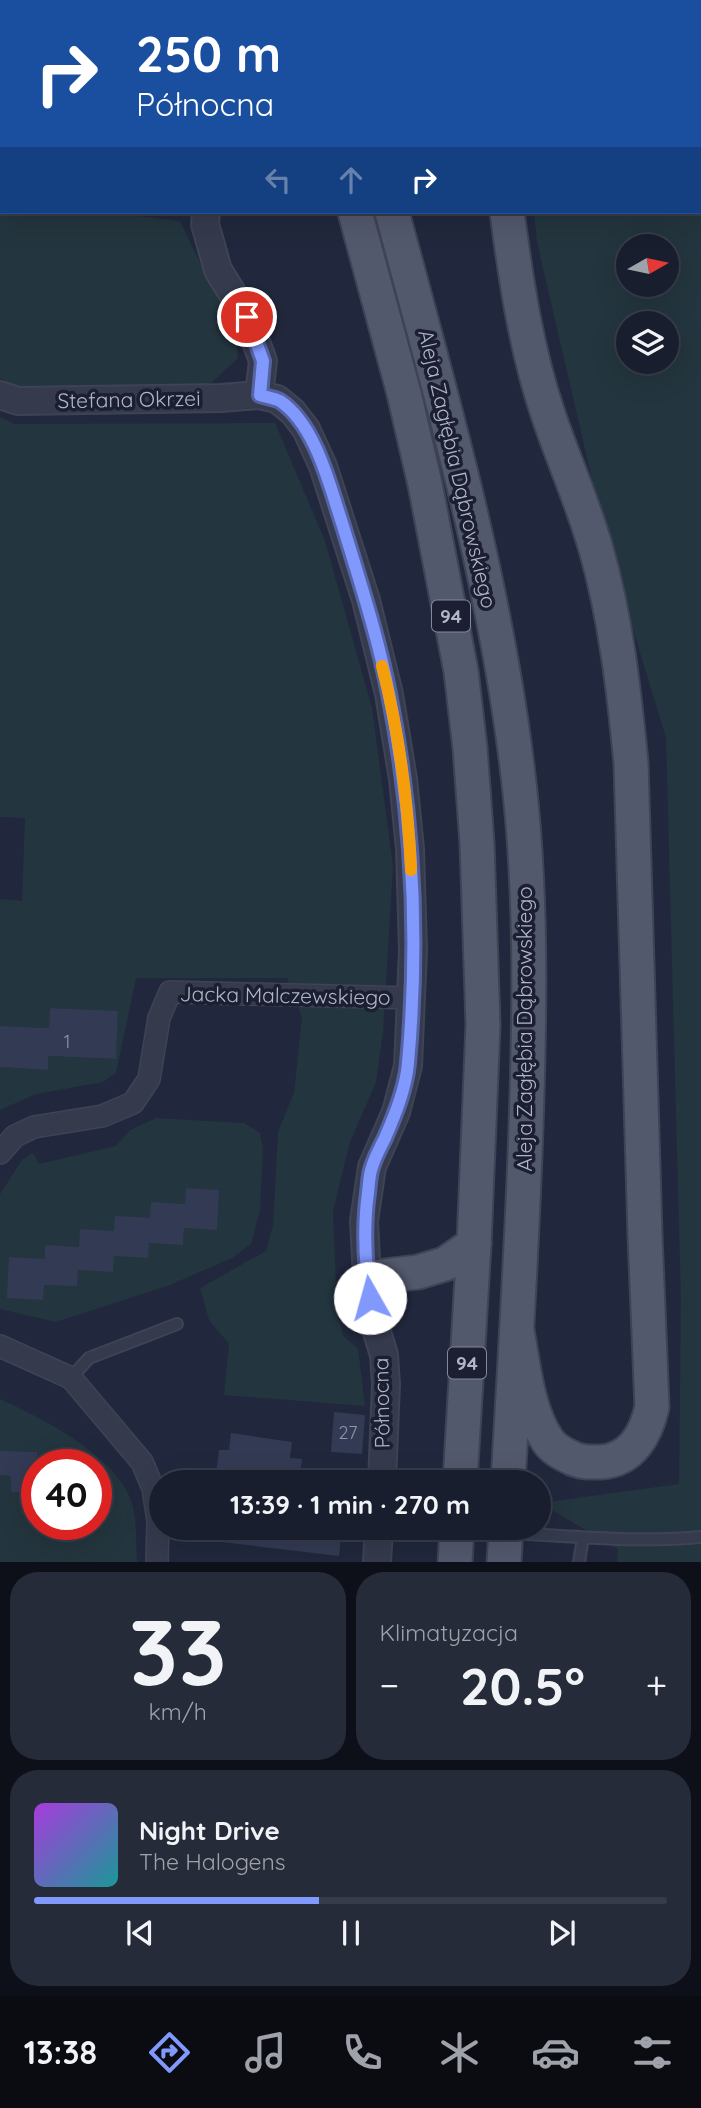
<!DOCTYPE html>
<html lang="pl">
<meta charset="utf-8">
<style>
:root{--surface:#191e2e;--page:#262b3a;--text:#f1f3f6;--muted:#9fa2aa;--line:#373c4a;--accent:#8198fd}
body{margin:0;font-family:Quicksand,sans-serif;background:var(--page);color:var(--text);height:100vh;display:flex;flex-direction:column;font-size:26px;white-space:nowrap}
*{box-sizing:border-box;margin:0}
p{font-size:23px;color:var(--muted)}
.icon{flex:none;width:38px;height:38px;fill:none;stroke:currentColor;stroke-width:2;stroke-linecap:round;stroke-linejoin:round}
.map{position:relative;height:1562px;overflow:hidden}
.details{display:flex;flex-direction:column;gap:10px;padding:10px;background:#0e1019;flex:1}
.details>*{flex:none}
.hud{position:absolute;left:0px;top:0px;width:702px;height:214px;box-shadow:0 7px 28px #0002,0 0 0 2px var(--line);background:#1a4fa0;color:#fff;overflow:hidden}
.needle{width:46px;rotate:81deg}
.buttons{position:absolute;left:616px;top:234px;display:grid;gap:14px}
.buttons a{display:grid;place-items:center;width:63px;height:63px;border-radius:50%;background:var(--surface);box-shadow:0 7px 28px #0002,0 0 0 2px var(--line);font-size:35px}
.speed{position:absolute;left:21px;top:1449px;display:flex;gap:14px;font-size:35px;font-weight:700;text-align:center}
.speed>*{display:grid;place-content:center;width:91px;height:91px;border-radius:50%;background:var(--surface);box-shadow:0 7px 28px #0002,0 0 0 2px var(--line);line-height:1}
.speed .limit{border:10px solid #d22;background:#fff;color:#111}
.pin{position:absolute;display:grid;place-items:center;width:60px;height:60px;color:#fff;margin:-30px;border:4px solid #fff;border-radius:50%;box-shadow:0 2px 7px #0007}
.me{position:absolute;width:77px;margin:-38px;rotate:353deg;stroke-linejoin:round;filter:drop-shadow(0 0 5px #0008)}
.turn{display:flex;align-items:center;gap:24px;height:147px;padding:0 21px;font-size:32px}
.turn .icon{width:91px;height:91px;stroke-width:2.5}
.turn b{display:block;font-size:49px;line-height:60px}
.lanes{display:flex;align-items:center;height:66px;padding:0 21px;background:#0003;justify-content:center;gap:35px;direction:ltr}
.lanes .off{opacity:.35}
.big{font-size:52px;font-weight:800;line-height:1.1}
.details .tile{flex:1;display:flex;flex-direction:column;justify-content:center;gap:10px;min-width:0;padding:0 24px;border-radius:28px;background:var(--page)}
.details .dial{align-items:center;gap:0}
.dial b{font-size:91px;line-height:1}
.song{display:flex;align-items:center;gap:21px}
.cover{width:84px;height:84px;border-radius:10px;background:linear-gradient(135deg,hsl(280 70% 55%),hsl(180 70% 35%))}
.played{height:7px;border-radius:4px;background:linear-gradient(90deg,var(--accent) 45%,var(--line) 45%)}
.keys{display:flex;justify-content:space-around;direction:ltr}
.heat{display:flex;justify-content:space-between;align-items:center;font-size:38px;direction:ltr}
.details .tiles{flex:1;display:grid;gap:10px;grid-template-columns:1fr 1fr}
.tile:last-child{grid-column:span 2}
.trip{position:absolute;left:149px;top:1470px;width:402px;height:70px;border-radius:35px;background:var(--surface);box-shadow:0 7px 28px #0002,0 0 0 2px var(--line);font-weight:800;line-height:70px;text-align:center}
.tab-bar{display:flex;height:112px;justify-content:space-around;align-items:center;background:#0a0c12;color:var(--muted)}
.tab-bar .icon{width:49px;height:49px}
.tab-bar .selected{color:var(--accent)}
.tab-bar b{font-size:32px;color:var(--text)}
.map>svg:first-child{display:block}
</style>
<div class="map">
<svg width="701" height="1562" viewBox="0 0 701 1562">
<rect width="100%" height="100%" fill="#21283d"/>
<!-- green -->
<g fill="#23353e" fill-rule="evenodd">
<rect x="81" y="0" width="327" height="2"/>
<path d="M524,0h177v1562h-84l1,-13 -78,-46 139,-19 2,-183 -15,-563 -59,-194 -70,-302 -3,-30h166v-210h-176zM628,247h39v38h-39zM628,324h39v38h-39z"/>
<path d="M0,188l2,1v23h101l77,9 32,67 23,37 3,33 -28,26 -187,5 -23,-11z"/>
<path d="M0,417l14,7 261,-1 50,118 47,167 21,158 -10,166 -7,50 -26,60 -17,69 4,100 6,25 15,13 7,57 -141,-11 5,-51 -20,-24 -9,-32 66,-37 7,-25 5,-94 16,-39 8,-76 -15,-39h-151l-20,95 -13,9 -67,12 -36,16v-43l47,3 1,-14 67,3 3,-47 -68,-4 -1,20 -49,-2v-127l22,2 3,-83 -25,-1z"/>
<path d="M156,1118l88,5 16,10 3,16 -3,62 -9,33 -19,14 -62,27 -114,37 -56,-13v-115l22,-34 11,-7 6,11 77,-18 14,-16z"/>
<path d="M0,1399c42,19 117,57 132,104 5,18 4,40 5,59h-137zM37,1465h59v59h-59z"/>
</g>
<!-- building -->
<g fill="#333a53">
<path d="M50,1008l68,3 -2,48 -68,-3v14l-48,-3v-41l49,2z"/>
<path d="M186,1188l33,2 -2,40 -33,-2 -1,17 -34,-2 -1,15 -34,-2 -1,16 -35,-2 -1,16 -33,-1 -1,15 -36,-2 2,-41 36,2v-14l34,2 1,-18 34,2 1,-15 35,2 1,-16 34,2z"/>
<path d="M334,1412l31,3 -3,39 -31,-2z"/>
<path d="M231,1433l61,9 -2,16 12,1 -3,23h-20l-63,-8 3,-24h10z"/>
<path d="M0,1451l37,1v41l-26,-1v-16l-11,-1z"/>
<path d="M214,1528h128l-3,28 -126,-15z"/>
</g>
<g fill="none" stroke-linecap="round" stroke-linejoin="round">
<defs>
<g id="service">
<path d="M71,1378l18,-20 88,-34"/>
<path d="M508,1533c64,3 129,10 193,4"/>
<path d="M579,1562l4,-24"/>
</g>
<g id="minor">
<path d="M0,1153l15,-17 19,-9 68,-11 31,-13 16,-24 10,-61 11,-26 242,6"/>
<path d="M0,1346l71,32 71,84 11,26 5,33 -1,41"/>
</g>
<g id="tertiary">
<path d="M506,2v-2"/>
<path d="M206,212l-1,12 13,46 29,47 16,44 -4,34"/>
<path d="M0,395l18,6 203,-3 38,-3 18,4 16,13 13,17 17,37 43,134 23,94 14,85 7,70 3,102 -5,115 -12,46 -24,55 -8,54 3,57 6,41 11,36 2,29 -4,98"/>
<path d="M377,1562l2,-34"/>
</g>
<g id="primary">
<path d="M298,0l1,2"/>
<path d="M336,0l1,2"/>
<path d="M355,212l49,181 21,91 36,187 9,77 7,95 6,182 -9,219 -14,238"/>
<path d="M392,212c49,183 102,366 125,554 15,120 13,241 9,361 -4,119 -11,237 -18,355"/>
<path d="M507,212c9,68 19,137 41,202 15,45 35,89 48,135 20,70 28,142 35,214l14,472 7,172c-6,27 -20,53 -51,55 -10,0 -17,1 -27,-3 -9,-4 -20,-9 -26,-18 -21,-31 -24,-74 -31,-110"/>
<path d="M367,1278l51,-6 27,-8 29,-20"/>
<path d="M455,1562l2,-34"/>
<path d="M504,1562l2,-34"/>
</g>
</defs>
<!-- service casing -->
<use href="#service" stroke="#3e4355" stroke-width="14"/>
<!-- minor casing -->
<use href="#minor" stroke="#3e4355" stroke-width="24"/>
<!-- tertiary casing -->
<use href="#tertiary" stroke="#3e4355" stroke-width="30"/>
<!-- primary casing -->
<use href="#primary" stroke="#3e4355" stroke-width="37"/>
<!-- service -->
<use href="#service" stroke="#353a4d" stroke-width="10"/>
<!-- minor -->
<use href="#minor" stroke="#353a4d" stroke-width="21"/>
<!-- tertiary -->
<use href="#tertiary" stroke="#353a4d" stroke-width="26"/>
<!-- primary -->
<use href="#primary" stroke="#53596d" stroke-width="33"/>
</g>
<g fill="none" stroke-linecap="round" stroke-linejoin="round">
<defs>
<path id="route" d="M247,317l16,44 -3,34c6,2 14,3 20,6 36,24 50,86 63,125 17,56 35,111 46,168 24,121 30,247 19,369 -2,25 -13,52 -23,75 -5,10 -10,19 -13,29 -3,8 -3,18 -4,26 -5,36 -3,70 2,105"/>
</defs>
<!-- route casing -->
<use href="#route" stroke="#5463a4" stroke-width="18"/>
<!-- route -->
<use href="#route" stroke="#8198fd" stroke-width="12"/>
<!-- slow -->
<path stroke="#f59e0b" stroke-width="12" d="M382,666c17,66 26,136 29,204"/>
</g>
<g text-anchor="middle" stroke-width="7" stroke-linejoin="round" paint-order="stroke">
<!-- number labels -->
<g font-size="18" fill="#9094a9">
<text x="67" y="1048">1</text>
<text x="348" y="1439">27</text>
</g>
<!-- shield labels -->
<g fill="#1b1f31" stroke="#84889b" stroke-width="2">
<rect x="432" y="600.5" width="38" height="31" rx="5"/>
<rect x="448" y="1347.5" width="38" height="31" rx="5"/>
</g>
<g font-size="19" font-weight="bold" fill="#b1b5c8">
<text x="451" y="623">94</text>
<text x="467" y="1370">94</text>
</g>
<!-- street labels -->
<g font-size="21" fill="#b1b5c8" stroke="#1b1f31">
<text transform="translate(129 400) rotate(-1)" y="7">Stefana Okrzei</text>
<text transform="translate(457 469) rotate(77)" y="7">Aleja Zagłębia Dąbrowskiego</text>
<text transform="translate(285 996) rotate(1)" y="7">Jacka Malczewskiego</text>
<text transform="translate(525 1029) rotate(-90)" y="7">Aleja Zagłębia Dąbrowskiego</text>
<text transform="translate(382 1403) rotate(-91)" y="7">Północna</text>
</g>
</g>
</svg>
<div class="buttons">
<a><svg class="needle" viewBox="-14 -14 28 28"><path d="M0-13l5 13h-10z" fill="#e53935"/><path d="M0 13l5-13h-10z" fill="#9fa2aa"/></svg></a>
<a><svg class="icon" aria-label="layers" viewBox="0 0 24 24"><path d="M12 4l9 5-9 5-9-5zM3 14l9 5 9-5"/></svg></a>
</div>
<div class="speed"><div class="limit">40</div></div>
<div class="pin" style="left:247px;top:317px;background:#d93025"><svg class="icon" aria-label="arrive" viewBox="0 0 24 24"><path d="M6 21V4h12l-3 4 3 4H6"/></svg></div>
<svg class="me" style="left:370px;top:1298px" viewBox="-20 -20 40 40"><circle r="19" fill="#fff"/><path d="M0-13L10 11 0 6-10 11z" fill="#8198fd"/></svg>
<div class="trip">13:39 · 1 min · 270 m</div>
<div class="hud">
<div class="turn"><svg class="icon" aria-label="right" viewBox="0 0 24 24"><path d="M7 20v-9h11M14 6l5 5-5 5"/></svg><div><b>250 m</b>Północna</div></div>
<div class="lanes"><svg class="icon off" aria-label="left" viewBox="0 0 24 24"><path d="M17 20v-9H6M10 6l-5 5 5 5"/></svg><svg class="icon off" aria-label="ahead" viewBox="0 0 24 24"><path d="M12 20V5M6 11l6-6 6 6"/></svg><svg class="icon" aria-label="right" viewBox="0 0 24 24"><path d="M7 20v-9h11M14 6l5 5-5 5"/></svg></div>
</div>
</div>
<section class="details">
<div class="tiles">
<div class="tile dial"><b>33</b><p>km/h</p></div>
<div class="tile"><p>Klimatyzacja</p>
<div class="heat"><a>−</a><b class="big">20.5°</b><a>+</a></div>
</div>
<div class="tile">
<div class="song"><i class="cover"></i><div><b>Night Drive</b><p>The Halogens</p></div></div>
<div class="played"></div>
<div class="keys"><svg class="icon" aria-label="previous" viewBox="0 0 24 24"><path d="M18 5L8 12l10 7zM5 5v14"/></svg><svg class="icon" aria-label="pause" viewBox="0 0 24 24"><path d="M8 5v14M16 5v14"/></svg><svg class="icon" aria-label="next" viewBox="0 0 24 24"><path d="M6 5l10 7-10 7zM19 5v14"/></svg></div>
</div>
</div>
</section>
<nav class="tab-bar">
<b>13:38</b>
<svg class="icon selected" aria-label="directions" viewBox="0 0 24 24"><path d="M12 3l9 9-9 9-9-9zM9 14v-3h6M13 9l2 2-2 2"/></svg>
<svg class="icon" aria-label="music" viewBox="0 0 24 24"><path d="M9 18V5l10-2v13"/><circle cx="6" cy="18" r="3"/><circle cx="16" cy="16" r="3"/></svg>
<svg class="icon" aria-label="phone" viewBox="0 0 24 24"><path d="M5 4h4l2 5-3 2q2 4 5 5l2-3 5 2v4C11 20 4 13 5 4z"/></svg>
<svg class="icon" aria-label="climate" viewBox="0 0 24 24"><path d="M12 3v18M4 7l16 10M4 17L20 7"/></svg>
<svg class="icon" aria-label="car" viewBox="0 0 24 24"><path d="M5 17H2v-5l4-1 3-4h7l3 4 3 1v5h-3M9 17h6M6 11h13"/><circle cx="7" cy="17" r="2"/><circle cx="17" cy="17" r="2"/></svg>
<svg class="icon" aria-label="filters" viewBox="0 0 24 24"><path d="M4 7h16M4 17h16"/><circle cx="9" cy="7" r="2"/><circle cx="15" cy="17" r="2"/></svg>
</nav>
